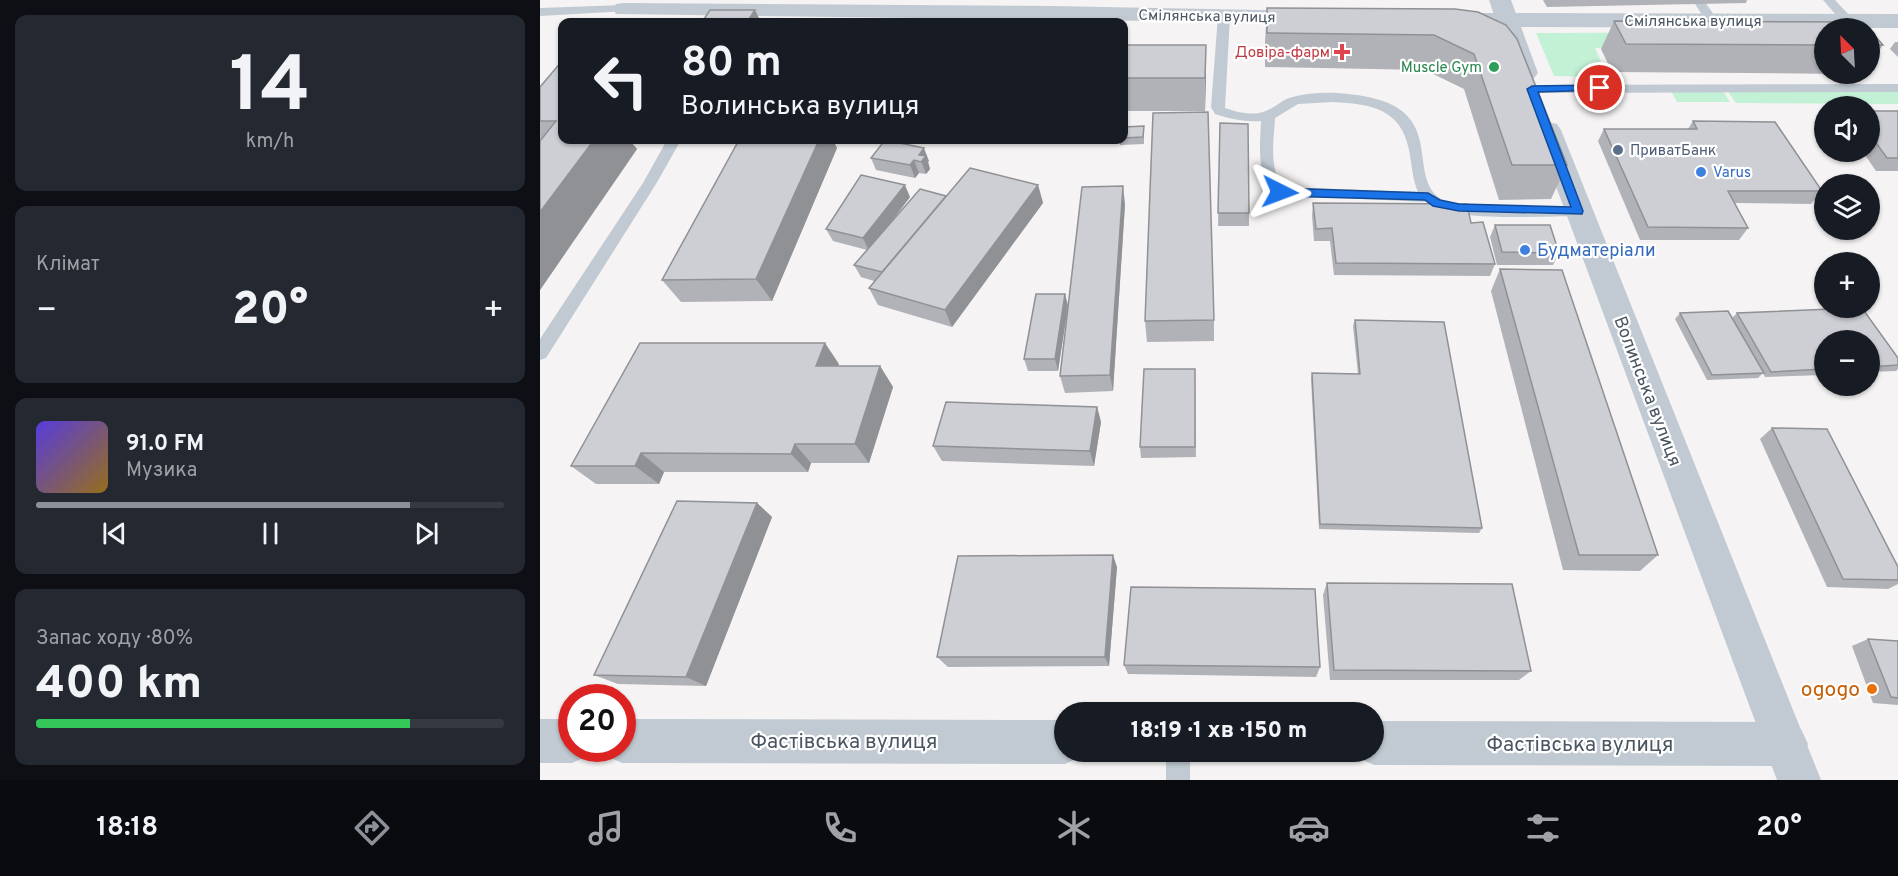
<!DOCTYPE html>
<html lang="uk">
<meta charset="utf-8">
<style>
:root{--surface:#171b24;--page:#242831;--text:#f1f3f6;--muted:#9ea1a6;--line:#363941;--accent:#8c9099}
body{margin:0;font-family:Overpass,sans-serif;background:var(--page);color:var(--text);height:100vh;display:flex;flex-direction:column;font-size:22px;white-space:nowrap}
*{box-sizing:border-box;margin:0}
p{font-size:20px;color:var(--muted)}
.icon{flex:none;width:33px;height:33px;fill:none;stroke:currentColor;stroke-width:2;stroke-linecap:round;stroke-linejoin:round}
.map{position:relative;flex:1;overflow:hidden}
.drawer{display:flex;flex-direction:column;gap:15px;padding:15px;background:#0d0f14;width:540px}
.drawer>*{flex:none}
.banner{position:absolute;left:18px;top:18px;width:570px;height:126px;border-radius:12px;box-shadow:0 2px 4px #0004;background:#171b24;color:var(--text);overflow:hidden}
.needle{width:39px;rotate:336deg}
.fabs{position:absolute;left:1274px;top:18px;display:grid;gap:12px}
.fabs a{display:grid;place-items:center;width:66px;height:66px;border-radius:50%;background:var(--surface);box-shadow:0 2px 4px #0004;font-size:30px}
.speed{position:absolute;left:18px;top:684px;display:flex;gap:12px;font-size:30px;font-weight:700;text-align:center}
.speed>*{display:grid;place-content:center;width:78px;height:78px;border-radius:50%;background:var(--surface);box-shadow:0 2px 4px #0004;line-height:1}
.speed .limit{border:9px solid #d22;background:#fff;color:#111}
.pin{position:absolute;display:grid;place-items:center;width:51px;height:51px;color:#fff;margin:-26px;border:3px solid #fff;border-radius:50%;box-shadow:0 2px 6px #0007}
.me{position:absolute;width:66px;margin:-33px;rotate:93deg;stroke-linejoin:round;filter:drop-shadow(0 0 4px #0008)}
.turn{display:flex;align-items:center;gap:21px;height:126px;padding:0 24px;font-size:27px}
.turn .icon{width:78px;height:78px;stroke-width:2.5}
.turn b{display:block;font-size:42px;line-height:51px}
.big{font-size:45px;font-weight:800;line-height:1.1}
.drawer .card{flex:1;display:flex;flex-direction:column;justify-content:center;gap:9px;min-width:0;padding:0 21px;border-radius:12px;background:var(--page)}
.drawer .dial{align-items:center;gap:0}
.dial b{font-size:78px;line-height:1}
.song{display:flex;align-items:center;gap:18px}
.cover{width:72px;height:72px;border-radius:9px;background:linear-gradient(135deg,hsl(250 70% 55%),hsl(40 70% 35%))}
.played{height:6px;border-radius:3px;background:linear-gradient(90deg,var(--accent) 80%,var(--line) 80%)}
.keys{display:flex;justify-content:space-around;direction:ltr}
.heat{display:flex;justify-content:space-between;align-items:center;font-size:33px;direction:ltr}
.charge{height:9px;border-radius:4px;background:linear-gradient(90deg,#34c759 80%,var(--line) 0)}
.trip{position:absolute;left:514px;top:702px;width:330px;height:60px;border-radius:30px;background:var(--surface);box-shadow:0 2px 4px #0004;font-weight:800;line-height:60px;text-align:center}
.dock{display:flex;height:96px;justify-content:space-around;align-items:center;background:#090b0e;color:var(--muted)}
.dock .icon{width:42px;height:42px}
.dock .selected{color:var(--accent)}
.dock b{font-size:27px;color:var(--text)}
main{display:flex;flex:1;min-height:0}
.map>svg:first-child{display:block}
</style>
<main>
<section class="drawer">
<div class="card dial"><b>14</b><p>km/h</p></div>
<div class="card"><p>Клімат</p>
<div class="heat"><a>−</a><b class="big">20°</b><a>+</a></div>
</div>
<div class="card">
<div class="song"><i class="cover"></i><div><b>91.0 FM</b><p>Музика</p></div></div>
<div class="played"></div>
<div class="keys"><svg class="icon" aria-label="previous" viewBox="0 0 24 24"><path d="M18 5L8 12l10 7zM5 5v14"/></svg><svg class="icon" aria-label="pause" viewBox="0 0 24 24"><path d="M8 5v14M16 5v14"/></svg><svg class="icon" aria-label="next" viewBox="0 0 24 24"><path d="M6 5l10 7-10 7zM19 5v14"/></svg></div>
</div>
<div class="card"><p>Запас ходу · 80%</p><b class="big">400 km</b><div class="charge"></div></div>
</section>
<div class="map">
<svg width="1358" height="780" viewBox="0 0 1358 780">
<rect width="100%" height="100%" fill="#f5f3f3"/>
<!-- green -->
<g fill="#c3f1d5">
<path d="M1284,32v18l-229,-2 13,29 -54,-1 -18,-43z"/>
<path d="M1131,91h52l7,11h-53z"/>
<path d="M1188,92h170v12l-162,-1z"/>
</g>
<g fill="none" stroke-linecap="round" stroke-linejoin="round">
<!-- service -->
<g fill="#c1cad2" fill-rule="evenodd">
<path d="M1283,0h12l16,17v6h-8z"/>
<path d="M1161,1l4,1 13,19 -2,3h-8l-2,-3 -11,-17z"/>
<path d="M84,5l6,4 -2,2 -88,5v-8z"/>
<path d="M684,12l6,4 -5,92c14,5 32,9 45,1 7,-3 12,-9 19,-11 27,-8 60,-6 87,1 68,18 31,78 65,100 19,11 111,7 137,7l8,5 -8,5c-33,0 -128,7 -152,-14l-151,-7c-19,-22 -15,-47 -14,-74 -16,1 -31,-2 -46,-7l-4,-7 7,-91zM793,102c37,2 68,6 76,48 3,14 3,28 9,42l-134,-5c-16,-18 -10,-47 -9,-69l23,-14z"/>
<path d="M1358,84v8l-366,1 -7,-4 7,-4z"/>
<path d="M127,140h14l-25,44 -110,174 -6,2v-21l103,-156z"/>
<rect x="626" y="752" width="24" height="28"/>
</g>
<!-- minor -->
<g fill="#c1cad2" fill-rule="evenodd">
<path d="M84,3l428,3 259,5 8,1 3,5 -3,5 -8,1 -695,-9 -3,-5 3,-5z"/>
<path d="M934,13l424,1v14l-424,-1 -8,-2 -3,-5 3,-5z"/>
<path d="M0,719h32v29h19l-4,8 -15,7h-32z"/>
<path d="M82,719l443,1v32h18l-3,5 -15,7 -443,-1 -15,-7 -4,-8h19z"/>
<path d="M834,721l412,1 15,7 7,15 -7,15 -15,7 -412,-1 -15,-7 -3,-6h18z"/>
</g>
<!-- tertiary -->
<g fill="#c1cad2" fill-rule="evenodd">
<path d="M949,0h22l27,73 -4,5 -8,2 -8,-2 -4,-5z"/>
<path d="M1008,122l9,2 4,6 260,650h-44l-242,-650 4,-6z"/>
</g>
</g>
<!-- wall -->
<g fill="#b0b2b7">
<path d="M1003,0h204l-1,3 -199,4z"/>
<path d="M727,8l188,1 112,156 -16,34 -52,1 -35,-111 -39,-19 -160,-3v-25z"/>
<path d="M1074,21l210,7v46h38l-250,-2 -11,-23z"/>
<path d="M1329,29l14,16 -14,19z"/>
<path d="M1355,42h3v15l-8,-8z"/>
<path d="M584,45h82l-1,66h-81z"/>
<path d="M22,61v79h67l8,9 -97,141v-203z"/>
<path d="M1329,111h29v60h-22l-13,-19h6z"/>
<path d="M1153,121l129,70 -11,13 -76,-1 13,25 -9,12h-99l-42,-99 6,-12h84z"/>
<path d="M680,123l29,90v13h-31z"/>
<path d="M584,127l20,6v11l-24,1v-5h4z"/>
<path d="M297,148l-65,153 -91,1 -19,-22z"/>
<path d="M331,158l58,3 -1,1 2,7 -4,5 -7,-1 -4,5 -39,-8z"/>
<path d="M498,185l5,18 -91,124 -74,-22 -9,-17 5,-7 -13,-4 -7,-12 13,-15 -34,-9 -7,-12 84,-32 -18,24 54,-25z"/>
<path d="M773,203l158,20 24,41 -5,12 -156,-1 -4,-34h-16l-2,-25z"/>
<path d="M585,204l-12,187 -48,2 -5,-17z"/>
<path d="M955,225l64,28 -6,12h-56l-7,-28z"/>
<path d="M960,269l158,286 -18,16 -77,-1 -72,-279z"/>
<path d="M525,294l3,12 -10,65h-30l-4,-12z"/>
<path d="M1322,308l36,50v11l-2,2 -27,1v-32h-45v35l-59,2 -2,-4 -5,5 -51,2 -32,-61 5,-6 48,-2 4,7 5,-5z"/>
<path d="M674,320v21l-67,1 -2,-21z"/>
<path d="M815,320l127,208 -3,5 -160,-4 -8,-150 1,-6 46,1 -5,-48z"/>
<path d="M299,364l-1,2h42l13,21 -24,76h-58l-3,9h-144l-5,12h-63l-25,-18z"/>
<path d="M655,369l1,88 -55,1 -1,-11z"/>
<path d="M557,407l4,15 -7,44 -152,-5 -9,-15z"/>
<path d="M1232,428l126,139v17l-10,5 -61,-2 -67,-148z"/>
<path d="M217,503l15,14 -66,169 -88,-2 -24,-9z"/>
<path d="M577,567l-8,99 -161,1 -11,-10z"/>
<path d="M787,583l204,88 -12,9h-189l-7,-85z"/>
<path d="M1328,639l30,2v64l-25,-2 -21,-57z"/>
<path d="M584,665l196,2 -4,10 -188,-3z"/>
</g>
<!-- shaded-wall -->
<g fill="#909195">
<path d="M215,10l6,12h-14z"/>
<path d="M666,45v33l-1,33v-33z"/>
<path d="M40,140h49l8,9 -97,141v-78z"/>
<path d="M279,140h14l4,8 -65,153 -16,-22z"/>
<path d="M384,148l5,13 -1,1 2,7 -4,5 -7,-19z"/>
<path d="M374,160l5,13 -4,5 -5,-13z"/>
<path d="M365,185l5,12 -41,54 -6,-13z"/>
<path d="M498,185l5,18 -91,124 -7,-17z"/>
<path d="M583,186l2,18 -12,187 -3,-16z"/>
<path d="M525,294l3,12 -10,65 -3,-12z"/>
<path d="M285,343l14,21 -8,23 -15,-21z"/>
<path d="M340,366l13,21 -24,76 -14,-19z"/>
<path d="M557,407l4,15 -7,44 -4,-15z"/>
<path d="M255,444l16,19 -3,9 -17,-18z"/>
<path d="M101,453l23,19 -5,12 -24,-18z"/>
<path d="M217,503l15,14 -66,169 -20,-9z"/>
<path d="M573,555l4,12 -8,99 -4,-9z"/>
</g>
<!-- building -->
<g fill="#cdcfd5" stroke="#909195" stroke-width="1.5">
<path d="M727,8l188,1 23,3 28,13 11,14 50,126h-55l-38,-111 -40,-19 -167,-2z"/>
<path d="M170,10h45l-8,12h-45z"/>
<path d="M1074,21l249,1 6,6h-45v17l-198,-1z"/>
<path d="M1329,29l14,16h-14z"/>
<path d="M584,45h82l-1,33h-81z"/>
<path d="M22,61v54l-1,2h1v23h32l-54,72v-71l16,-20h-16v-34z"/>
<path d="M1329,111h29v47h-11l-18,-25z"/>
<path d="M668,112l6,208 -69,1 8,-208z"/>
<path d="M1153,121l82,1 47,69h-94l20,37 -100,-1 -44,-98h93z"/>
<path d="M680,123l28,1 1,89h-31z"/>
<path d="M604,126l-1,11 -19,1v-11z"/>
<path d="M199,140h80l-63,139 -94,1z"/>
<path d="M345,140l39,8 -5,7 7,1 -5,6 -7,-2 -4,5 -39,-7z"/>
<path d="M430,168l68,17 -93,125 -76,-22z"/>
<path d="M321,175l44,10 -42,53 -37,-9z"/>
<path d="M583,186l-13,189 -50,1 22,-189z"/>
<path d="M380,189l26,7 -64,76 -28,-7z"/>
<path d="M773,203l154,1 4,19 12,-1 12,42 -159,-1 -4,-35 -16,1z"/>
<path d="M955,225h55l9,28 -57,-1z"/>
<path d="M960,269l62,1 96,285h-79z"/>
<path d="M496,294h29l-10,65h-31z"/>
<path d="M1315,308h7l36,50v7l-29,2v-27h-45v29l-53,3 -34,-59z"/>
<path d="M1188,311l36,62 -52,2 -32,-62z"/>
<path d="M815,320l89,2 38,206 -162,-4 -8,-151 48,1z"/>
<path d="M100,343h185l-9,23h64l-25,78h-60l-4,10 -150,-1 -6,13h-64z"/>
<path d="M604,369h51v78h-55z"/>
<path d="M406,402l151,5 -7,44 -157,-5z"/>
<path d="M1232,428l55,1 71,138v13l-55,-1z"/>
<path d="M137,501l80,2 -71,174 -92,-2z"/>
<path d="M573,555l-8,102h-168l21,-101z"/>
<path d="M787,583l185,1 19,87 -197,-1z"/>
<path d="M591,587l184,2 5,78 -196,-2z"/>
<path d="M1328,639l30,2v57l-7,-1z"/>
</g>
<!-- route -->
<path fill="#1a73e8" stroke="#114b97" stroke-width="1.5" d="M1060,85l3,1v4l-65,2 45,119 -1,3 -123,-3 -26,-5 -8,-6 -145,-4 -5,-4 5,-4 148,5 12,7 19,4 112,3 -44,-118 5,-3z"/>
<!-- markers -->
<path fill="#e0444e" stroke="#fff" stroke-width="2" d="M799 43h6v6h6v6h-6v6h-6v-6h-6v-6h6z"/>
<circle fill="#2e9e5b" stroke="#fff" stroke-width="2" cx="954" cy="67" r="6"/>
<circle fill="#5c6f8a" stroke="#fff" stroke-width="2" cx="1078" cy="150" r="6"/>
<g fill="#3f7fe0" stroke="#fff" stroke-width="2">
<circle cx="1161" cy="172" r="6"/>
<circle cx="985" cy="250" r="6"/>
</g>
<circle fill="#e8710a" stroke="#fff" stroke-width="2" cx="1332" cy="689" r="6"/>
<g text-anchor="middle" stroke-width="4.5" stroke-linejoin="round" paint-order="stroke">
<!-- far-street labels -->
<g font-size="15" fill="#4a5661" stroke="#fff">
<text transform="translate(667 16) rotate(1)" y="5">Смілянська вулиця</text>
<text x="1153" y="26">Смілянська вулиця</text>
</g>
<!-- far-health labels -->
<g font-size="15" fill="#be3a42" stroke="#fff" text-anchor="end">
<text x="790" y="57">Довіра-фарм</text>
</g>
<!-- far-leisure labels -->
<g font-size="15" fill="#27864d" stroke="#fff" text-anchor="end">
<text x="942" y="72">Muscle Gym</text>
</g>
<!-- far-service labels -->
<g font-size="15" fill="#4e5e75" stroke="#fff" text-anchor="start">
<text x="1090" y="155">ПриватБанк</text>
</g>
<!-- far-shop labels -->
<g font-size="15" fill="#366cbe" stroke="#fff" text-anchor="start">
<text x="1173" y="177">Varus</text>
</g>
<!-- shop labels -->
<g font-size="18" fill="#366cbe" stroke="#fff" text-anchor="start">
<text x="997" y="256">Будматеріали</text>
</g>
<!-- street labels -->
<g font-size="18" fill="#4a5661" stroke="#fff">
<text transform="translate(1108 391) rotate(69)" y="6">Волинська вулиця</text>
</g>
<!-- near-food labels -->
<g font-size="21" fill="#c56008" stroke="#fff" text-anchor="end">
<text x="1320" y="696">ogogo</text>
</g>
<!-- near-street labels -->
<g font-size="21" fill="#4a5661" stroke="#fff">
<text x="304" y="748">Фастівська вулиця</text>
<text x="1040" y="751">Фастівська вулиця</text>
</g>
</g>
</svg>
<div class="fabs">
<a><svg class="needle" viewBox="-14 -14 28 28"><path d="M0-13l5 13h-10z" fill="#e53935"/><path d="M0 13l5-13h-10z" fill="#9ea1a6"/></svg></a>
<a><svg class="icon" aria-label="sound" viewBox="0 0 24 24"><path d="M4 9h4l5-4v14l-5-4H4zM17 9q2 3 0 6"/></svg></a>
<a><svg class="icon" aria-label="layers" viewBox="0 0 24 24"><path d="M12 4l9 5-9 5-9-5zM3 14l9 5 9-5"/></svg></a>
<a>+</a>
<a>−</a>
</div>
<div class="speed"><div class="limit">20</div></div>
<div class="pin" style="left:1060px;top:88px;background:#d93025"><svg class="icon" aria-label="arrive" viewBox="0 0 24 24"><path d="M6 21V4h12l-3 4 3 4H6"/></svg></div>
<svg class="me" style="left:740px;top:192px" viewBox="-20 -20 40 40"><path d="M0-17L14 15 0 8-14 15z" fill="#1a73e8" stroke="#fff" stroke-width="4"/></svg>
<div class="trip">18:19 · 1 хв · 150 m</div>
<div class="banner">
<div class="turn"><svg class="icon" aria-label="left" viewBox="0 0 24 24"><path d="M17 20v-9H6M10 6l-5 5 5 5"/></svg><div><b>80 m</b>Волинська вулиця</div></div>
</div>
</div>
</main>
<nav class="dock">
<b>18:18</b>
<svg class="icon selected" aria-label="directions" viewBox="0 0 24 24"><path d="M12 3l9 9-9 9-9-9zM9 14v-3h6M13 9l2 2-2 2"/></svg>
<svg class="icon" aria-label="music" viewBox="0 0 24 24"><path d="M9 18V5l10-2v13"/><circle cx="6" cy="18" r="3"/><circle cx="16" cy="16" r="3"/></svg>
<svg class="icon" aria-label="phone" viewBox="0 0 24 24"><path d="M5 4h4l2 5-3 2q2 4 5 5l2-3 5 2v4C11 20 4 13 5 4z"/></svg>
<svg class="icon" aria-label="climate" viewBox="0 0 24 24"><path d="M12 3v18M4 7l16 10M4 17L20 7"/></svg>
<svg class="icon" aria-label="car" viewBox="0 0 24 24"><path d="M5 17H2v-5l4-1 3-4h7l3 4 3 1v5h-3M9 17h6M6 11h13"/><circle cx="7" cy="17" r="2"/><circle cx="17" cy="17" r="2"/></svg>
<svg class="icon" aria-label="filters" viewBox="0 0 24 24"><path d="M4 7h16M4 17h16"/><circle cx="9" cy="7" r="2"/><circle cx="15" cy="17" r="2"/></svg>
<b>20°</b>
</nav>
